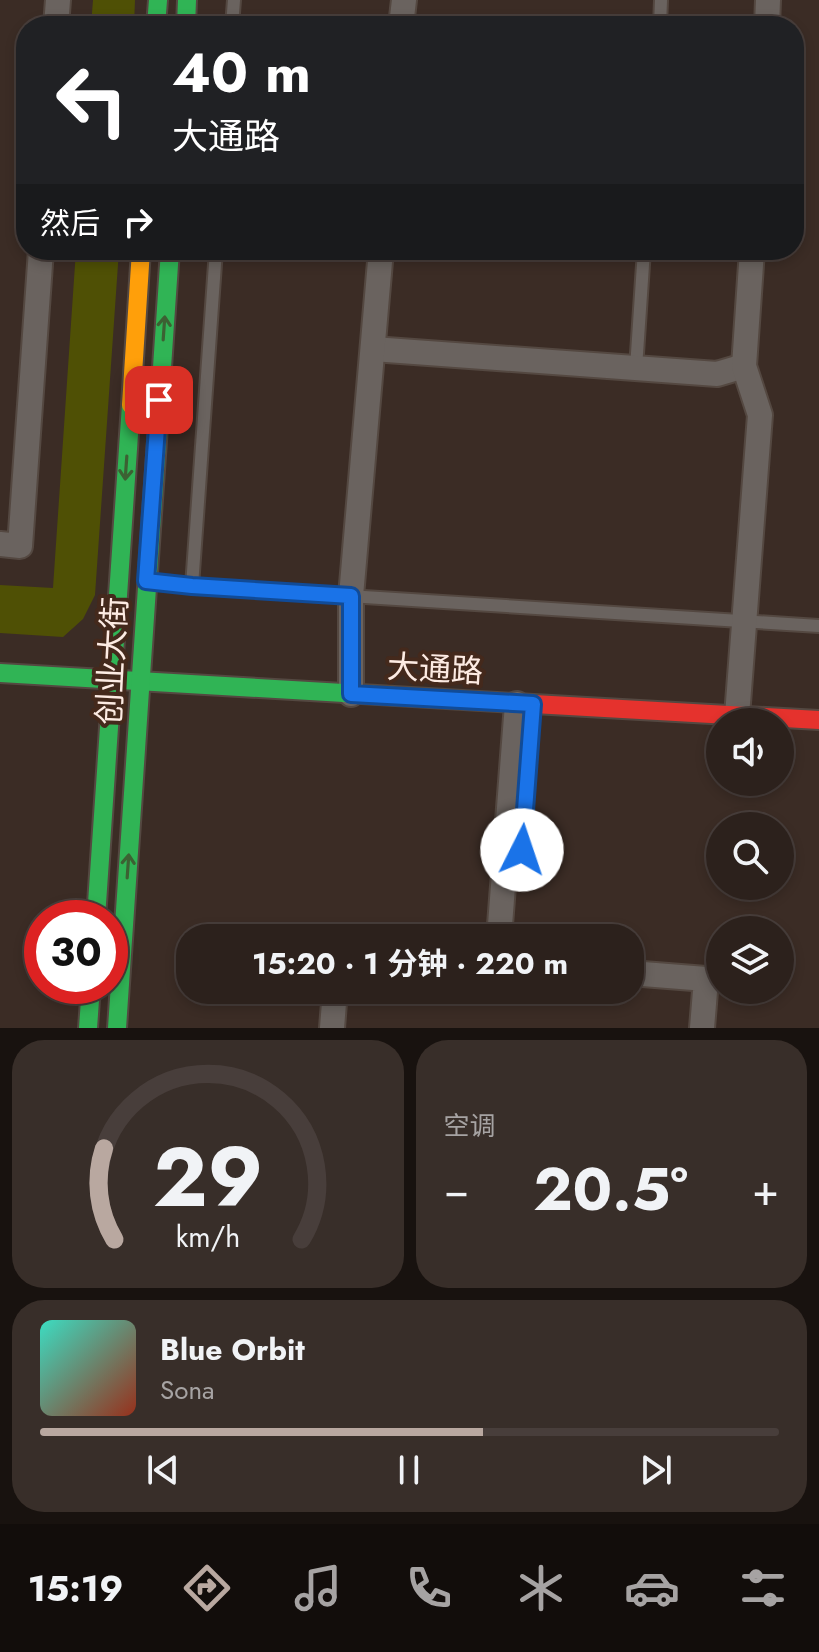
<!DOCTYPE html>
<html lang="zh">
<meta charset="utf-8">
<style>
:root{--surface:#2c211c;--page:#382e29;--text:#f1f3f6;--muted:#a6a3a3;--line:#483e3b;--accent:#b9a8a0}
body{margin:0;font-family:Jost,"Noto Sans SC",sans-serif;background:var(--page);color:var(--text);height:100vh;display:flex;flex-direction:column;font-size:30px;white-space:nowrap}
*{box-sizing:border-box;margin:0}
p{font-size:26px;color:var(--muted)}
.icon{flex:none;width:44px;height:44px;fill:none;stroke:currentColor;stroke-width:2;stroke-linecap:round;stroke-linejoin:round}
.map{position:relative;height:1028px;overflow:hidden}
.panel{display:flex;flex-direction:column;gap:12px;padding:12px;background:#18120f;flex:1}
.panel>*{flex:none}
.hud{position:absolute;left:16px;top:16px;width:788px;height:244px;border-radius:32px;box-shadow:0 4px 12px #0003,0 0 0 2px var(--line);background:#202124;color:#fff;overflow:hidden}
.buttons{position:absolute;left:706px;top:708px;display:grid;gap:16px}
.buttons a{display:grid;place-items:center;width:88px;height:88px;border-radius:50%;background:var(--surface);box-shadow:0 4px 12px #0003,0 0 0 2px var(--line);font-size:40px}
.speed{position:absolute;left:24px;top:900px;display:flex;gap:16px;font-size:40px;font-weight:700;text-align:center}
.speed>*{display:grid;place-content:center;width:104px;height:104px;border-radius:50%;background:var(--surface);box-shadow:0 4px 12px #0003,0 0 0 2px var(--line);line-height:1}
.speed .limit{border:12px solid #d22;background:#fff;color:#111}
.pin{position:absolute;display:grid;place-items:center;width:68px;height:68px;color:#fff;margin:-34px;border-radius:16px;box-shadow:0 4px 12px #0006}
.me{position:absolute;width:88px;margin:-44px;rotate:4deg;stroke-linejoin:round;filter:drop-shadow(0 0 6px #0008)}
.turn{display:flex;align-items:center;gap:28px;height:168px;padding:0 24px;font-size:36px}
.turn .icon{width:104px;height:104px;stroke-width:2.5}
.turn b{display:block;font-size:56px;line-height:68px}
.then{display:flex;align-items:center;height:76px;padding:0 24px;background:#0003;gap:16px;font-size:30px}
.big{font-size:60px;font-weight:700;line-height:1.1}
.panel .card{flex:1;display:flex;flex-direction:column;justify-content:center;gap:12px;min-width:0;padding:0 28px;border-radius:32px;background:var(--page)}
.panel .dial{align-items:center;gap:0}
.dial svg{height:208px;overflow:visible;fill:none;stroke:var(--line);stroke-width:7;stroke-linecap:round;text-anchor:middle}
.dial text{fill:var(--text);stroke:none}
.song{display:flex;align-items:center;gap:24px}
.cover{width:96px;height:96px;border-radius:12px;background:linear-gradient(135deg,hsl(170 70% 55%),hsl(10 70% 35%))}
.played{height:8px;border-radius:4px;background:linear-gradient(90deg,var(--accent) 60%,var(--line) 60%)}
.keys{display:flex;justify-content:space-around;direction:ltr}
.heat{display:flex;justify-content:space-between;align-items:center;font-size:44px;direction:ltr}
.panel .tiles{flex:1;display:grid;gap:12px;grid-template-columns:1fr 1fr}
.card:last-child{grid-column:span 2}
.trip{position:absolute;left:176px;top:924px;width:468px;height:80px;border-radius:32px;background:var(--surface);box-shadow:0 4px 12px #0003,0 0 0 2px var(--line);font-weight:700;line-height:80px;text-align:center}
.menu{display:flex;height:128px;justify-content:space-around;align-items:center;background:#120d0b;color:var(--muted)}
.menu .icon{width:56px;height:56px}
.menu .selected{color:var(--accent)}
.menu b{font-size:36px;color:var(--text)}
.map>svg:first-child{display:block}
</style>
<div class="map">
<svg width="819" height="1028" viewBox="0 0 819 1028">
<rect width="100%" height="100%" fill="#3b2c25"/>
<!-- green -->
<g fill="#4f5005">
<path d="M93,0h42l-1,26h-43z"/>
<path d="M76,250h43l-24,345 -12,24 -20,18 -63,-4v-48l53,3z"/>
</g>
<g fill="none" stroke-linecap="round" stroke-linejoin="round">
<defs>
<g id="lane">
<path d="M232,26l2,-26"/>
<path d="M660,26l1,-26"/>
<path d="M636,368l8,-118"/>
<path d="M148,581l44,5 627,40"/>
<path d="M192,586l24,-336"/>
</g>
<g id="street">
<path d="M56,26l2,-26"/>
<path d="M401,26l3,-26"/>
<path d="M767,26l1,-26"/>
<path d="M373,349l344,25 27,-8"/>
<path d="M0,544l20,2 21,-296"/>
<path d="M351,694v-98l30,-346"/>
<path d="M737,716l23,-301 -16,-49 8,-116"/>
<path d="M499,938l18,-234"/>
<path d="M630,973l76,6 -4,49"/>
<path d="M332,1028l3,-38"/>
</g>
<g id="fast">
<path d="M156,26l2,-26"/>
<path d="M186,26l1,-26"/>
<path d="M0,673l516,30"/>
<path d="M96,918l35,-513"/>
<path d="M88,1028l3,-42"/>
<path d="M117,1028l53,-778"/>
</g>
<path id="slow" d="M131,405l10,-155"/>
<path id="jam" d="M516,703l303,17"/>
</defs>
<!-- lane casing -->
<use href="#lane" stroke="#544841" stroke-width="16"/>
<!-- street casing -->
<use href="#street" stroke="#544841" stroke-width="28"/>
<!-- fast casing -->
<use href="#fast" stroke="#544841" stroke-width="22"/>
<!-- slow casing -->
<use href="#slow" stroke="#544841" stroke-width="22"/>
<!-- jam casing -->
<use href="#jam" stroke="#544841" stroke-width="22"/>
<!-- lane -->
<use href="#lane" stroke="#6a635f" stroke-width="12"/>
<!-- street -->
<use href="#street" stroke="#6a635f" stroke-width="24"/>
<!-- fast -->
<use href="#fast" stroke="#30b455" stroke-width="18"/>
<!-- slow -->
<use href="#slow" stroke="#ff9f0a" stroke-width="18"/>
<!-- jam -->
<use href="#jam" stroke="#e5322d" stroke-width="18"/>
</g>
<!-- one-way arrows -->
<defs><path id="oneway-shaft" d="M-6 0H5M1.5-3L5.5 0L1.5 3" fill="none" stroke-width="1.6" stroke-linecap="round" stroke-linejoin="round" transform="scale(2)"/></defs>
<g stroke="#3c6133">
<use href="#oneway-shaft" transform="translate(164 328) rotate(-86)"/>
<use href="#oneway-shaft" transform="translate(126 468) rotate(94)"/>
<use href="#oneway-shaft" transform="translate(128 866) rotate(-86)"/>
</g>
<g fill="none" stroke-linecap="round" stroke-linejoin="round">
<defs>
<path id="route" d="M159,400l-13,181 46,5 159,10v98l182,10 -11,146"/>
</defs>
<!-- route casing -->
<use href="#route" stroke="#114b97" stroke-width="20"/>
<!-- route -->
<use href="#route" stroke="#1a73e8" stroke-width="14"/>
</g>
<g text-anchor="middle" stroke-width="8" stroke-linejoin="round" paint-order="stroke">
<!-- street labels -->
<g font-size="32" fill="#fdebe3" stroke="#44291c">
<text transform="translate(112 661) rotate(-87)" y="11">创业大街</text>
<text transform="translate(435 669) rotate(3)" y="11">大通路</text>
</g>
</g>
</svg>
<div class="buttons">
<a><svg class="icon" aria-label="sound" viewBox="0 0 24 24"><path d="M4 9h4l5-4v14l-5-4H4zM17 9q2 3 0 6"/></svg></a>
<a><svg class="icon" aria-label="search" viewBox="0 0 24 24"><circle cx="10" cy="10" r="6"/><path d="M15 15l6 6"/></svg></a>
<a><svg class="icon" aria-label="layers" viewBox="0 0 24 24"><path d="M12 4l9 5-9 5-9-5zM3 14l9 5 9-5"/></svg></a>
</div>
<div class="speed"><div class="limit">30</div></div>
<div class="pin" style="left:159px;top:400px;background:#d93025"><svg class="icon" aria-label="arrive" viewBox="0 0 24 24"><path d="M6 21V4h12l-3 4 3 4H6"/></svg></div>
<svg class="me" style="left:522px;top:850px" viewBox="-20 -20 40 40"><circle r="19" fill="#fff"/><path d="M0-13L10 11 0 6-10 11z" fill="#1a73e8"/></svg>
<div class="trip">15:20 · 1 分钟 · 220 m</div>
<div class="hud">
<div class="turn"><svg class="icon" aria-label="left" viewBox="0 0 24 24"><path d="M17 20v-9H6M10 6l-5 5 5 5"/></svg><div><b>40 m</b>大通路</div></div>
<div class="then">然后<svg class="icon" aria-label="right" viewBox="0 0 24 24"><path d="M7 20v-9h11M14 6l5 5-5 5"/></svg></div>
</div>
</div>
<section class="panel">
<div class="tiles">
<div class="card dial"><svg viewBox="0 0 100 80">
<path d="M14 69A42 42 0 1 1 86 69"/>
<path d="M14 69A42 42 0 0 1 10 34" stroke="#b9a8a0"/>
<text x="50" y="56" font-size="32" font-weight="700">29</text>
<text x="50" y="72" font-size="11">km/h</text>
</svg></div>
<div class="card"><p>空调</p>
<div class="heat"><a>−</a><b class="big">20.5°</b><a>+</a></div>
</div>
<div class="card">
<div class="song"><i class="cover"></i><div><b>Blue Orbit</b><p>Sona</p></div></div>
<div class="played"></div>
<div class="keys"><svg class="icon" aria-label="previous" viewBox="0 0 24 24"><path d="M18 5L8 12l10 7zM5 5v14"/></svg><svg class="icon" aria-label="pause" viewBox="0 0 24 24"><path d="M8 5v14M16 5v14"/></svg><svg class="icon" aria-label="next" viewBox="0 0 24 24"><path d="M6 5l10 7-10 7zM19 5v14"/></svg></div>
</div>
</div>
</section>
<nav class="menu">
<b>15:19</b>
<svg class="icon selected" aria-label="directions" viewBox="0 0 24 24"><path d="M12 3l9 9-9 9-9-9zM9 14v-3h6M13 9l2 2-2 2"/></svg>
<svg class="icon" aria-label="music" viewBox="0 0 24 24"><path d="M9 18V5l10-2v13"/><circle cx="6" cy="18" r="3"/><circle cx="16" cy="16" r="3"/></svg>
<svg class="icon" aria-label="phone" viewBox="0 0 24 24"><path d="M5 4h4l2 5-3 2q2 4 5 5l2-3 5 2v4C11 20 4 13 5 4z"/></svg>
<svg class="icon" aria-label="climate" viewBox="0 0 24 24"><path d="M12 3v18M4 7l16 10M4 17L20 7"/></svg>
<svg class="icon" aria-label="car" viewBox="0 0 24 24"><path d="M5 17H2v-5l4-1 3-4h7l3 4 3 1v5h-3M9 17h6M6 11h13"/><circle cx="7" cy="17" r="2"/><circle cx="17" cy="17" r="2"/></svg>
<svg class="icon" aria-label="filters" viewBox="0 0 24 24"><path d="M4 7h16M4 17h16"/><circle cx="9" cy="7" r="2"/><circle cx="15" cy="17" r="2"/></svg>
</nav>
